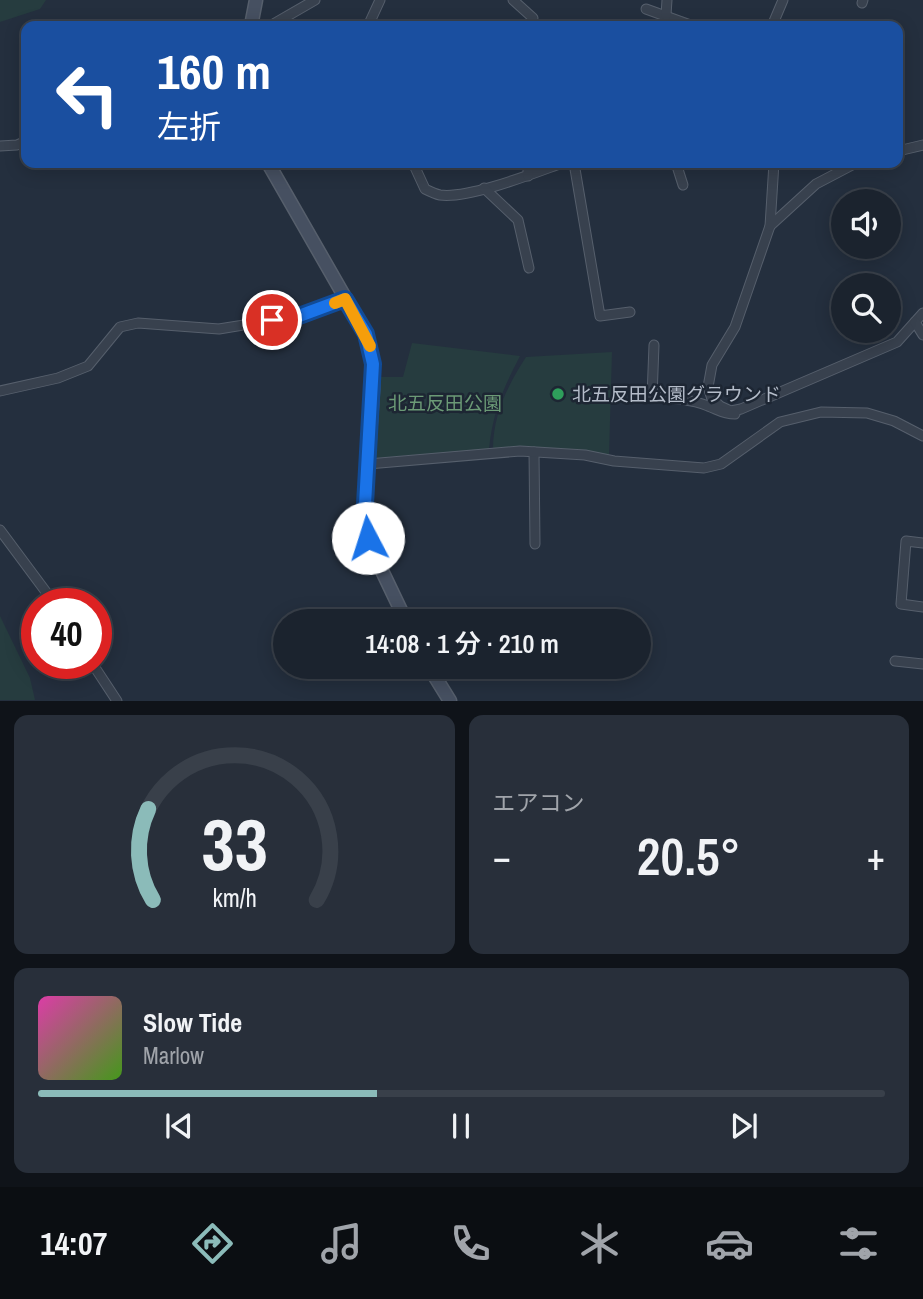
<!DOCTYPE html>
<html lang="ja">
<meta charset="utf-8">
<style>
:root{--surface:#1b232e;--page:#282f3a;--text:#f1f3f6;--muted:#a0a4aa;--line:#39404a;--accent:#8bbbb9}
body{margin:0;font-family:"Archivo Narrow","Noto Sans JP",sans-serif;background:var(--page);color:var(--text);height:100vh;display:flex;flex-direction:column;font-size:26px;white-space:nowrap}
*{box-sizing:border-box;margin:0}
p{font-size:23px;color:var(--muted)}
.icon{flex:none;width:38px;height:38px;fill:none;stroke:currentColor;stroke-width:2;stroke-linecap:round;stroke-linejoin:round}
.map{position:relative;height:701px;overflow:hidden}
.side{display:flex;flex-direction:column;gap:14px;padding:14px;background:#0f1319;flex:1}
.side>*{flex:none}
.hud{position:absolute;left:21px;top:21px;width:882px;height:147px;border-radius:14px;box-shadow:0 4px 18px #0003,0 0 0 2px var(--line);background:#1a4fa0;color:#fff;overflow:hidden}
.controls{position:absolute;left:831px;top:189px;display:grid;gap:14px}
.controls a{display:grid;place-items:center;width:70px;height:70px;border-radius:50%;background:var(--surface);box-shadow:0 4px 18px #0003,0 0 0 2px var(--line);font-size:35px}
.speed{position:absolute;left:21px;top:588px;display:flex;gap:14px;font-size:35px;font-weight:700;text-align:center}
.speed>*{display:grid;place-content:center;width:91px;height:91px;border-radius:50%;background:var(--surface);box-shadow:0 4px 18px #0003,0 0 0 2px var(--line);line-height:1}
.speed .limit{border:10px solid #d22;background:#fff;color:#111}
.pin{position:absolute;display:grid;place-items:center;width:60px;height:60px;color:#fff;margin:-30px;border:4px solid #fff;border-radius:50%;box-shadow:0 2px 7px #0007}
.me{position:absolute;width:77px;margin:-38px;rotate:355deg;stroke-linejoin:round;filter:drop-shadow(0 0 5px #0008)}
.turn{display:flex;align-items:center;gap:24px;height:147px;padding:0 21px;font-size:32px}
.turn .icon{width:91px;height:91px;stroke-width:2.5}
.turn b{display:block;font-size:49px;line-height:60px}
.big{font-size:52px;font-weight:600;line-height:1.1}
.side .card{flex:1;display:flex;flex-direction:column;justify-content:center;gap:10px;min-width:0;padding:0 24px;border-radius:14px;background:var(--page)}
.side .dial{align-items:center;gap:0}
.dial svg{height:182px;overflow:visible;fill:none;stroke:var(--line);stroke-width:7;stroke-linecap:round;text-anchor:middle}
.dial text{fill:var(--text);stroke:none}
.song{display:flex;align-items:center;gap:21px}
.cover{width:84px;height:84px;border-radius:10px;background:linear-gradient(135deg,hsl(320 70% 55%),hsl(100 70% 35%))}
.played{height:7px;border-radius:4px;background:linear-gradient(90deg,var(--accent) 40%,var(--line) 40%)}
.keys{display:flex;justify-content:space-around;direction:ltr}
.heat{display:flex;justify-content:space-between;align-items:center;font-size:38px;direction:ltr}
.side .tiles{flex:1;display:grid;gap:14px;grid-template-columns:1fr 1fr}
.card:last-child{grid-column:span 2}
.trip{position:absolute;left:273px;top:609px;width:378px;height:70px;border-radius:35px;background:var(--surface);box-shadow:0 4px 18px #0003,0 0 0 2px var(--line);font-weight:600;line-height:70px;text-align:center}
.tabs{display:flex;height:112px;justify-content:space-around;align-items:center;background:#0b0e12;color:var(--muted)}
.tabs .icon{width:49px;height:49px}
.tabs .current{color:var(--accent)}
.tabs b{font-size:32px;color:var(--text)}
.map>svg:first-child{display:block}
</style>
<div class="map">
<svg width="923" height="701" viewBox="0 0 923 701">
<rect width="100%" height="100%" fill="#242f3e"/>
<!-- green -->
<g fill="#263c3f">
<path d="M0,0h46l-6,9 -40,13z"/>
<path d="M412,343l108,13c-17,33 -27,55 -31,93l-114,9 3,-81h25z"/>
<path d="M612,352l-3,103 -34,-6h-82c0,-35 15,-64 33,-92z"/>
<path d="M0,616l30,62 5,22h-35z"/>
</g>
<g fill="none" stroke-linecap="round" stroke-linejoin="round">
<defs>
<g id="street">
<path d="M513,0l20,18"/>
<path d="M862,3l1,-3"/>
<path d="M646,9l47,17"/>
<path d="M666,15l1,-15"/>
<path d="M270,26l45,-26"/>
<path d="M368,26l12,-26"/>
<path d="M772,26l11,-26"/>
<path d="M0,146l17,-1 9,-4"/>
<path d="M898,151l25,-6"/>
<path d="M413,163l12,26c4,2 10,5 15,6 29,4 94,-22 122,-32"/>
<path d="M574,163l26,153 30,-4"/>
<path d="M676,163l7,22"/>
<path d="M774,163l-4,63 -35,101 -23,38 -4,22 4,12 8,7 11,5 10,-2 156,-67 26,-29"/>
<path d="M528,176v-13"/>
<path d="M484,188l34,32 11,48"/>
<path d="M770,226l46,-42 40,-21"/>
<path d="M915,322l8,13"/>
<path d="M654,345l-2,52c18,1 39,2 56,9 11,4 15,8 27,8"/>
<path d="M0,391l58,-13 30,-12 32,-39 18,-4 81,6 80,-13 46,-17"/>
<path d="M534,452l1,92"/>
<path d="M368,464l152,-13 65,4 29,6 90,7 17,-4 59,-42 41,-10 46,1 27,8 29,15"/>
<path d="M0,530l55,74"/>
<path d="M923,543l-17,-2 -5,63 22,3"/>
<path d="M895,661l28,3"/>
<path d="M92,663l25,38"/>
</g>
<g id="secondary">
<path d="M251,26l5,-26"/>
<path d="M268,163l98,171 7,30v25l-9,133 9,30 33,69"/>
<path d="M429,667l21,34"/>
</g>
</defs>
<!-- street casing -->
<use href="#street" stroke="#565f6c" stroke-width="11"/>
<!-- secondary casing -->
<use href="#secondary" stroke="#565f6c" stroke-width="15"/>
<!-- street -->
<use href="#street" stroke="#38414e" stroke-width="9"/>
<!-- secondary -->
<use href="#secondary" stroke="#465061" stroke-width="12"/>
</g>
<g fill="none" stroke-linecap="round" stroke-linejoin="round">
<defs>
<path id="route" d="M272,320l27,-4 46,-17 21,35 7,30 -9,158 4,16"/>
</defs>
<!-- route casing -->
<use href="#route" stroke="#114b97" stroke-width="18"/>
<!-- route -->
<use href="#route" stroke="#1a73e8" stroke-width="12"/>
<!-- slow -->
<path stroke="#f59e0b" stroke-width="12" d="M335,303l10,-4 25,47"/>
</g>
<!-- markers -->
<circle fill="#2e9e5b" stroke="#1d2633" stroke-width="2.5" cx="558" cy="394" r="7"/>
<g text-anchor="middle" stroke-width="5" stroke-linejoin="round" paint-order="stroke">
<!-- poi labels -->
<g font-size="19" fill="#b4bcc9" stroke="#1d2633" text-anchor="start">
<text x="572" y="401">北五反田公園グラウンド</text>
</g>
<!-- park labels -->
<g font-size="19" fill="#6b9a76" stroke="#1d2633">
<text x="445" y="410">北五反田公園</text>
</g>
</g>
</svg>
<div class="controls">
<a><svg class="icon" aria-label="sound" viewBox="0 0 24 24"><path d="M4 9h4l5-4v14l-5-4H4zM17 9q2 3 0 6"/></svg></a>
<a><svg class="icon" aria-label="search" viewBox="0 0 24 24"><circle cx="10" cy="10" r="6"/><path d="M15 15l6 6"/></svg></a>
</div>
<div class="speed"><div class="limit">40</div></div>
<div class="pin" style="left:272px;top:320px;background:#d93025"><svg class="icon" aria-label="arrive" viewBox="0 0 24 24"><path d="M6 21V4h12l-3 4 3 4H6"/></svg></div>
<svg class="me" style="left:368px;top:538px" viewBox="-20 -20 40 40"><circle r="19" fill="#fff"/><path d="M0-13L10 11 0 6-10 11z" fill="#1a73e8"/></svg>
<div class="trip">14:08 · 1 分 · 210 m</div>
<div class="hud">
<div class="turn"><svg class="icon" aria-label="left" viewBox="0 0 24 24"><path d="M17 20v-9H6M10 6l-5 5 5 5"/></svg><div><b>160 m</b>左折</div></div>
</div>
</div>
<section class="side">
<div class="tiles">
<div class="card dial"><svg viewBox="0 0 100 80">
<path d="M14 69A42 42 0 1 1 86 69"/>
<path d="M14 69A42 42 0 0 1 12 29" stroke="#8bbbb9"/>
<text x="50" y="56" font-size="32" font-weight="700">33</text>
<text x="50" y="72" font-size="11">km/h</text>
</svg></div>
<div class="card"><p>エアコン</p>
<div class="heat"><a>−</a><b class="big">20.5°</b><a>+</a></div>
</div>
<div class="card">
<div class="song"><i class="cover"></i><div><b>Slow Tide</b><p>Marlow</p></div></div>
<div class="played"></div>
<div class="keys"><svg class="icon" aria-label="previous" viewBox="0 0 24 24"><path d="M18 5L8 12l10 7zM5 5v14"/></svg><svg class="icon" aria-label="pause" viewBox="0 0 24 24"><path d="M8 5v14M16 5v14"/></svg><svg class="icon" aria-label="next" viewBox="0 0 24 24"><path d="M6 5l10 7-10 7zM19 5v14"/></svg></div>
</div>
</div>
</section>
<nav class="tabs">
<b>14:07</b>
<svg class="icon current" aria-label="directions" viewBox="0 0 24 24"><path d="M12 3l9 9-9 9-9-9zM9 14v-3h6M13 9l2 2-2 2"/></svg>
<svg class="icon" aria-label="music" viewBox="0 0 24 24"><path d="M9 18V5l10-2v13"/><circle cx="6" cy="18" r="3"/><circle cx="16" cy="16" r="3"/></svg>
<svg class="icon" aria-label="phone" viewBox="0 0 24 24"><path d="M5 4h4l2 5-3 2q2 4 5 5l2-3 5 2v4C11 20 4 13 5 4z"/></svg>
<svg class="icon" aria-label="climate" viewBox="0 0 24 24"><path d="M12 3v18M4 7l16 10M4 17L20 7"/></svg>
<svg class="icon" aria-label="car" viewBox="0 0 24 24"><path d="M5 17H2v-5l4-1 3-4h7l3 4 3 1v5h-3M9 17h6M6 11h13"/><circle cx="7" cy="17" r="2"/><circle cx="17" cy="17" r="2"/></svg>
<svg class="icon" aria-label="filters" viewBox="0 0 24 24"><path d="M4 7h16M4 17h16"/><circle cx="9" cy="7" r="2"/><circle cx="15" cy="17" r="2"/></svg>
</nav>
